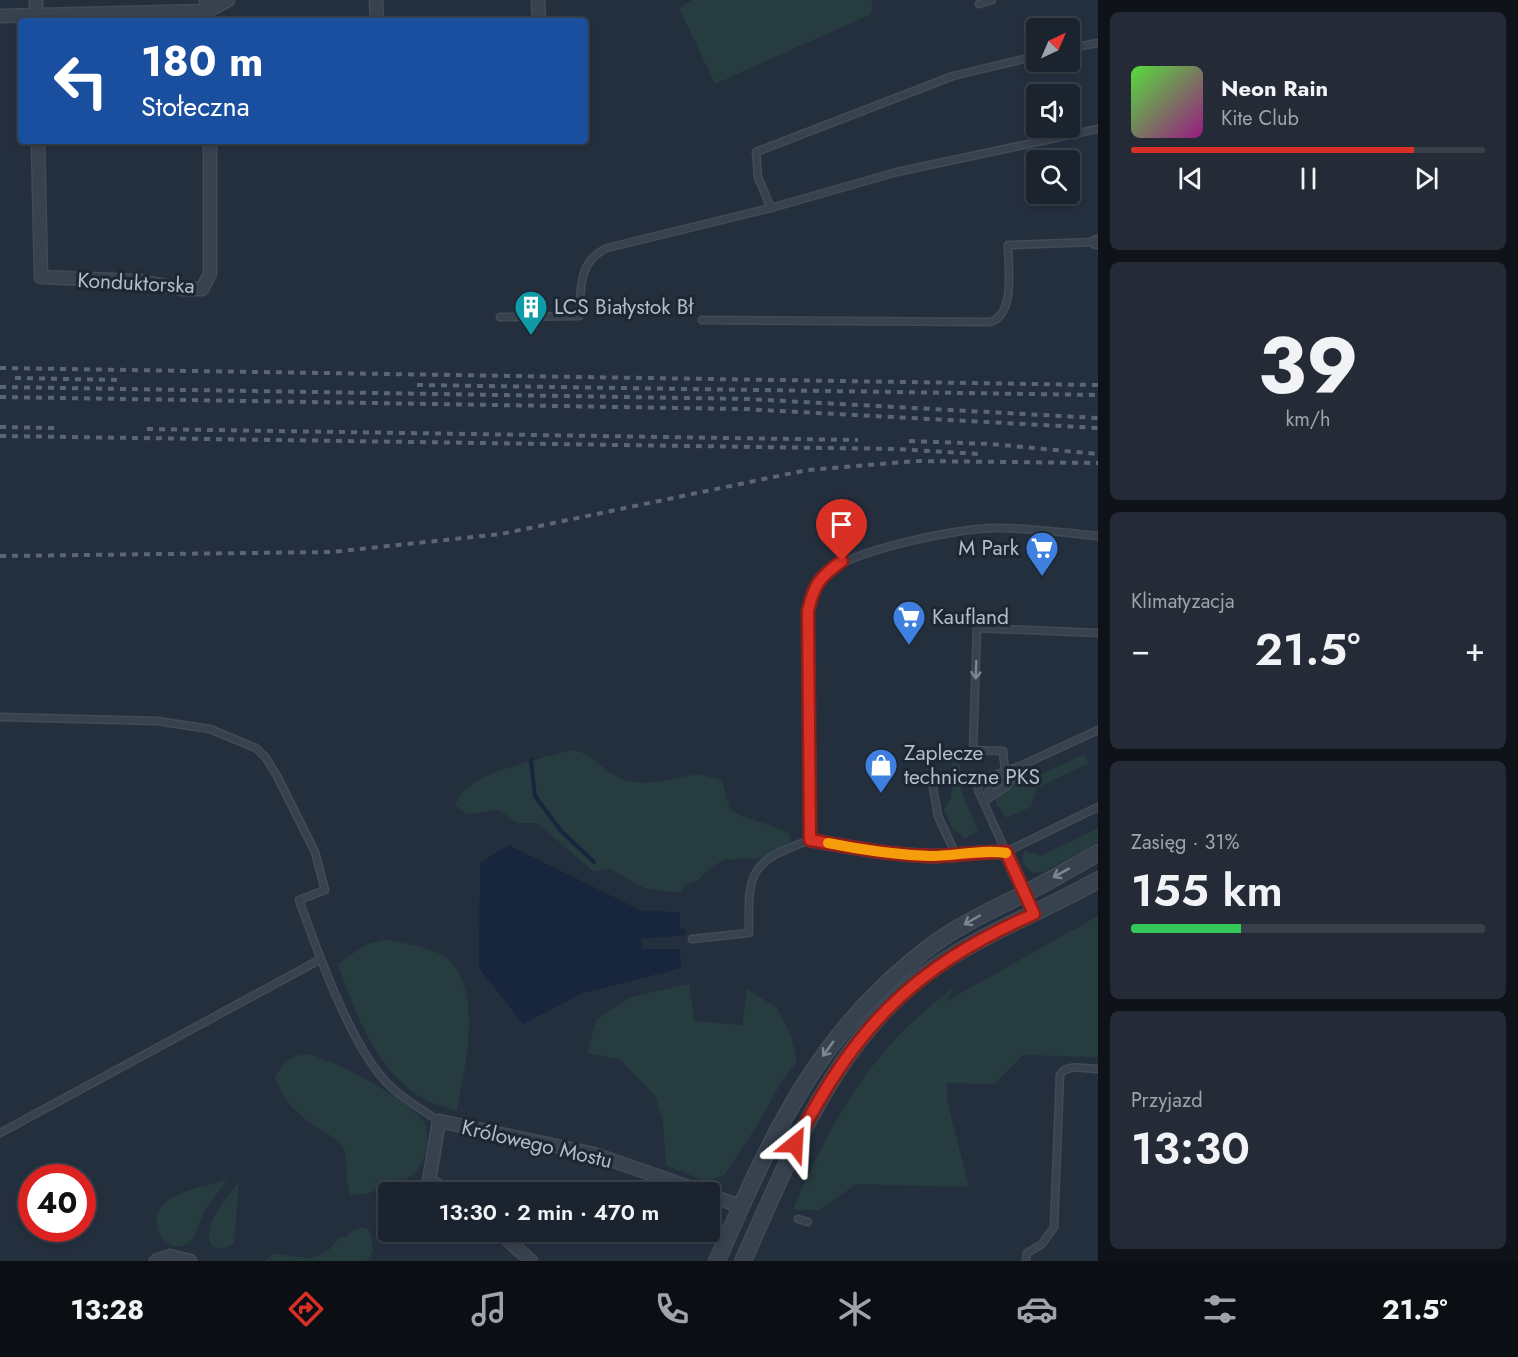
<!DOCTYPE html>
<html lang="pl">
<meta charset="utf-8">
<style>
:root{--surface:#1b232e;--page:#242b36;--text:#f1f3f6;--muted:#a0a4aa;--line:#39404a;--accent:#d93025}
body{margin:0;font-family:Jost,sans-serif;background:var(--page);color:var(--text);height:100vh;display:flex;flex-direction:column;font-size:22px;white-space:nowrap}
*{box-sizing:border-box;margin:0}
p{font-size:20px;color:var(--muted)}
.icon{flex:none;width:33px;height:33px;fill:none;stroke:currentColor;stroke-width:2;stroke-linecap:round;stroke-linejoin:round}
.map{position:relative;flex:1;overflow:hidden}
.details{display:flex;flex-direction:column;gap:12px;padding:12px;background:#0f1319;width:420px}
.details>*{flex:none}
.hud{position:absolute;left:18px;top:18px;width:570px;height:126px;border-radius:6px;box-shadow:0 3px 9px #0003,0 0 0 2px var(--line);background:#1a4fa0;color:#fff;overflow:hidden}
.needle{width:39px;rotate:44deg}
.buttons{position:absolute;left:1026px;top:18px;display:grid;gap:12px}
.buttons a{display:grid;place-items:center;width:54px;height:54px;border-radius:6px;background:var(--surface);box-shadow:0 3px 9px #0003,0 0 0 2px var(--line);font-size:30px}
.speed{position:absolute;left:18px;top:1164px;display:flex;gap:12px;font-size:30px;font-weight:700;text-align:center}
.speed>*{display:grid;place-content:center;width:78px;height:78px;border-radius:50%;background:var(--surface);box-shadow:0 3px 9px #0003,0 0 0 2px var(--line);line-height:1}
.speed .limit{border:9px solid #d22;background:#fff;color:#111}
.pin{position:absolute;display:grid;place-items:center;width:51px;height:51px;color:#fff;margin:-62px -26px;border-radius:50% 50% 50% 0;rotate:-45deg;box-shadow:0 0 6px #0007}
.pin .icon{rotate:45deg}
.me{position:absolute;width:66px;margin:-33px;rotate:27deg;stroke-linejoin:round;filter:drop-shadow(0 0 4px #0008)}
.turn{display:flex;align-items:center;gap:21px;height:126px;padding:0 24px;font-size:27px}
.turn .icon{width:78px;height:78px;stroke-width:2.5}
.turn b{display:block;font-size:42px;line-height:51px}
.big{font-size:45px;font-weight:600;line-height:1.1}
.details .tile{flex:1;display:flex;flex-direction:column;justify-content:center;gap:9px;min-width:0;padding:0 21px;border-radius:9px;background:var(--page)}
.details .dial{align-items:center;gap:0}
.dial b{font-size:78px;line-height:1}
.song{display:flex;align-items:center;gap:18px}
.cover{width:72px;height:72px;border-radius:9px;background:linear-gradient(135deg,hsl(110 70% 55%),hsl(310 70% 35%))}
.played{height:6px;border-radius:3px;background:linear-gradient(90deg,var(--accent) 80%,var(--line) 80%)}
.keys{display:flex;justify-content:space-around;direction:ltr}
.heat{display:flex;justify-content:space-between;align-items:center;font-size:33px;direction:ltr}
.charge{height:9px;border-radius:4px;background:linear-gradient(90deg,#34c759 31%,var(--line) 0)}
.trip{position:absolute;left:378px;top:1182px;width:342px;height:60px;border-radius:6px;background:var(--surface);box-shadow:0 3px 9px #0003,0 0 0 2px var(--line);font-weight:600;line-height:60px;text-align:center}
.tab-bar{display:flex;height:96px;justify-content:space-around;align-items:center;background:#0b0e12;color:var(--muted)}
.tab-bar .icon{width:42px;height:42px}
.tab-bar .selected{color:var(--accent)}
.tab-bar b{font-size:27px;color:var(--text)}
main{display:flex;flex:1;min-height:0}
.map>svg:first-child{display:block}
</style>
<main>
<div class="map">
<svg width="1098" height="1261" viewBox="0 0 1098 1261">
<rect width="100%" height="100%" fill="#242f3e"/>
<!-- green -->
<g fill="#263c3f">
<path d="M692,0h180l-1,14 -156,70 -36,-76z"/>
<path d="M572,750c25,4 33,27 61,32 24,4 44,-7 66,-7 7,0 16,4 23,5l8,30c19,11 40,13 60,24l1,11 -6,11 -60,4 -11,5 -17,16 -12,4 -6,8 -35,-5 -34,-19 -17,2 -56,-48h-20l-18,-13 -32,4 -12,-9c9,-33 85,-45 117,-55z"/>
<path d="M1085,754l4,9 -52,25 -6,19 -25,11 -7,-12h-3v-7l28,-27 5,8z"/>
<path d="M924,761h31l5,4 1,26 17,40 -13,8 -8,-8 -3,1 -10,-22 7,-13 1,-33z"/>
<path d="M1098,828v15l-55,29 -10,1c-8,-5 -13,-13 -9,-23l17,6z"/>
<path d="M1098,916v141l-75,-2 -28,29 -48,-1v18l22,86 -113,-3 -36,26h-23l-3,-3c39,-90 79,-161 161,-220l-10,15z"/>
<path d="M387,939c15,5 41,8 53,15 47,27 24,116 17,157 -12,-4 -25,-7 -35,-13 -46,-28 -67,-85 -84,-134l27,-19z"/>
<path d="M689,984l5,37 48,4 5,-36 30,19 14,28 6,25 -16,22 -27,47 -29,44 -18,8 -41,-17 -3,-43 -8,-26 -36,-37 -32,-6 9,-33 35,-23z"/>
<path d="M308,1054c26,6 99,44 115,67 4,6 5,14 4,22 -4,31 -21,40 -49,47 -9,2 -18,6 -27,5 -8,-16 -1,-38 -9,-49 -5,-7 -15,-13 -22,-17 -22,-13 -37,-28 -45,-52 9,-15 15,-21 33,-23z"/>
<path d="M227,1180c-8,12 -20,25 -26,39 -4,9 -4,18 -13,24 -19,14 -40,-17 -28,-34 13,-19 47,-23 67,-29z"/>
<path d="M239,1182l-5,62 -10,4 -11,-1c-15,-18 15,-51 26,-65z"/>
<path d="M362,1227l6,2c5,13 8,21 -1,32h-102l8,-7 38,4 17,-7 12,-14h7l4,-6z"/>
</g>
<!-- water -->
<path fill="#17263c" d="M509,845l133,66 38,1v16l5,2v5l-44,4 1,10h38l1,19 -98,25 -60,31 -44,-56 1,-105z"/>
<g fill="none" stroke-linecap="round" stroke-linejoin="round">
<!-- stream -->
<path stroke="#17263c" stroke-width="4" d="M531,760l4,36 26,35 33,31"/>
<defs>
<g id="service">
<path d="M979,4l13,-4"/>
<path d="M1070,48l28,-5"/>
<path d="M771,208l-13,-31 -2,-25 197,-76 83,-20"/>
<path d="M500,317l79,-1c2,-27 -1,-55 28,-68l164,-40 126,-36 201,-43"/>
<path d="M702,320l288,2c26,-7 18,-56 18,-77l88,-3"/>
<path d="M0,717l157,4 53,8 46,19 10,10 11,18 38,76 10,38 -26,10c18,50 53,150 91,186 15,14 32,24 49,35"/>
<path d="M1098,730l-78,36 -36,13 -5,4 -1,7 28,62 92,-45"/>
<path d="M1005,770l-2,-19 -30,-1 4,-122 121,5"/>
<path d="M931,776l7,40 18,39"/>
<path d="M986,800l4,-13 25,-13 5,-8"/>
<path d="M986,800l21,-14 7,-11"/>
<path d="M692,939l57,-6c-1,-62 0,-71 61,-93l-2,-229c3,-15 5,-27 17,-37 29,-25 128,-44 167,-46 35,-1 71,5 106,8"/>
<path d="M0,1133l321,-174"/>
<path d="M798,1219l10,3"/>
<path d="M1026,1261l1,-8 15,-9 12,-17 6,-152c7,-12 25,-6 38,-6"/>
</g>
<g id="minor">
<path d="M36,0v21"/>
<path d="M206,0l1,21"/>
<path d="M376,0l1,21"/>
<path d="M538,0l1,21"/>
<path d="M0,16l207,-5 21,-11"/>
<path d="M38,141l3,136 99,4 42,8h20l8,-15v-133"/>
<path d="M1096,242h2"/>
<path d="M810,840c40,7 80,15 121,16 25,0 49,-5 75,-4l19,42"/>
<path d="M450,1192l-21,-11 10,-60 155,33 109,38"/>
<path d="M710,1195l32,12"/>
<path d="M499,1232l32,29"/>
<path d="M156,1261l14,-5 20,5"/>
</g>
<g id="tertiary">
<path d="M717,1261c56,-128 102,-233 218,-318 27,-19 58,-34 87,-48 26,-13 51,-28 76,-42"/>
<path d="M743,1261c50,-110 93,-228 198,-298 50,-33 106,-54 157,-83"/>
</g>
</defs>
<!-- service casing -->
<use href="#service" stroke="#414a57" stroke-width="9"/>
<!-- minor casing -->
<use href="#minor" stroke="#414a57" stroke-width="15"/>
<!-- tertiary casing -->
<use href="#tertiary" stroke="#414a57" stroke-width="18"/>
<!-- service -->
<use href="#service" stroke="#38414e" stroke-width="6"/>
<!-- minor -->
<use href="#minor" stroke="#38414e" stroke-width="12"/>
<!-- tertiary -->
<use href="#tertiary" stroke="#38414e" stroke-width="15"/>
<!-- rail -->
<g stroke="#5a6575" stroke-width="4" stroke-dasharray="6 6" stroke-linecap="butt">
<path d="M0,368l1098,17"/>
<path d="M15,378l105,2"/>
<path d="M417,385l681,10"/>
<path d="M0,387l748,12 350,19"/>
<path d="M0,397l743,12 355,19"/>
<path d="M0,427l54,1"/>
<path d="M147,429l711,11"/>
<path d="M0,436l896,13 83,5"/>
<path d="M909,441l82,3 107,10"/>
<path d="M0,556l332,-4 169,-18 306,-64 109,-9 182,2"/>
</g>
</g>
<!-- one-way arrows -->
<defs><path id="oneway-shaft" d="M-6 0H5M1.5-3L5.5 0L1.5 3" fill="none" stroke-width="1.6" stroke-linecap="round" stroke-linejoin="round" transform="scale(1.5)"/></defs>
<g stroke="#7c8592">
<use href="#oneway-shaft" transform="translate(976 670) rotate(92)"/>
<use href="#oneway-shaft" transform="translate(1061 873) rotate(151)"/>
<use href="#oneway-shaft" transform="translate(972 920) rotate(150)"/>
<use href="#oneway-shaft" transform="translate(828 1049) rotate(126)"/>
</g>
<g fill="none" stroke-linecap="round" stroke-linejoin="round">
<defs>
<path id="route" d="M795,1144c61,-118 117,-176 239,-230l-28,-62c-26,-1 -50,4 -75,4 -41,-1 -81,-9 -121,-16l-2,-229c6,-27 12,-34 34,-50"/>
</defs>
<!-- route casing -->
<use href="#route" stroke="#8d1f18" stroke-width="15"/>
<!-- route -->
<use href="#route" stroke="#d93025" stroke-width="10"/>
<!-- slow -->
<path stroke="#f59e0b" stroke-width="10" d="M828,843c34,7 68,12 103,13 25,0 50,-7 75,-3"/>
</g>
<!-- icons -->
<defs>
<symbol id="building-pin" viewBox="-11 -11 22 30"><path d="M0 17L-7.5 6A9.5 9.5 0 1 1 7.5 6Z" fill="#0f9aa8" stroke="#1d2633"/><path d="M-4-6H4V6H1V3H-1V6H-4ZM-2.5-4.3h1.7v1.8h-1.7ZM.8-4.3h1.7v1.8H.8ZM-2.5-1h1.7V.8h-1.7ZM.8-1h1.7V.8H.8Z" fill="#fff"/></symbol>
<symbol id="supermarket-pin" viewBox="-11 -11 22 30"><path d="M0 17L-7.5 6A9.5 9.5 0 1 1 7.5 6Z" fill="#3f7fe0" stroke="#1d2633"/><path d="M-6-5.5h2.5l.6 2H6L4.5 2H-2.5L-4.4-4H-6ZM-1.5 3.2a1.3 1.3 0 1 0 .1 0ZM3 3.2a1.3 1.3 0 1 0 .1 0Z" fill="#fff"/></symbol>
<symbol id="shop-pin" viewBox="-11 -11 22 30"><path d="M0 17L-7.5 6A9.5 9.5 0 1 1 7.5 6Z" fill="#3f7fe0" stroke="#1d2633"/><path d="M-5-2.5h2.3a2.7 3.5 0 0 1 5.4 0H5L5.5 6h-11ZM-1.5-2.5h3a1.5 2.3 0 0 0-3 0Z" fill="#fff"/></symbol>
</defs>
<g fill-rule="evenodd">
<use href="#building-pin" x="512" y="288" width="38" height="52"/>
<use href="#supermarket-pin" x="1023" y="529" width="38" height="52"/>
<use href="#supermarket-pin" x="890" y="598" width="38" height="52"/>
<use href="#shop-pin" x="862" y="746" width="38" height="52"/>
</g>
<g text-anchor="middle" stroke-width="6" stroke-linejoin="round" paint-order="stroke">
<!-- street labels -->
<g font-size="21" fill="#b4bcc9" stroke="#1d2633">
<text transform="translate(136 283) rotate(3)" y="7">Konduktorska</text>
<text transform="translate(537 1144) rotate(13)" y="7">Królowego Mostu</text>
</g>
<!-- poi labels -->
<g font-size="21" fill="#b4bcc9" stroke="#1d2633" text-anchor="start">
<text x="554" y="314">LCS Białystok Bł</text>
<text x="1019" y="555" text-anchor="end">M Park</text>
<text x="932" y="624">Kaufland</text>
<text x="904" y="760">Zaplecze<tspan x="904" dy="24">techniczne PKS</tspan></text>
</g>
</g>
</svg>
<div class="buttons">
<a><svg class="needle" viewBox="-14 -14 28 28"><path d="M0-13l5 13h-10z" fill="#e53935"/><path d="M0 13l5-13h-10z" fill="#a0a4aa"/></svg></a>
<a><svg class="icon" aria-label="sound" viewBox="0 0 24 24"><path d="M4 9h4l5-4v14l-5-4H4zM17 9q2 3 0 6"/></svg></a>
<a><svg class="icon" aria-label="search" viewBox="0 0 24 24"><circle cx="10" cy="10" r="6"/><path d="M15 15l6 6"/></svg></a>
</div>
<div class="speed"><div class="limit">40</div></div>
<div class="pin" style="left:842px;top:561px;background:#d93025"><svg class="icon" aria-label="arrive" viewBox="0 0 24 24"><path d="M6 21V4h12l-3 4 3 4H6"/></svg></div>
<svg class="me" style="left:795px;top:1144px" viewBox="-20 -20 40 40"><path d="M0-17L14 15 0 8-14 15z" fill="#d93025" stroke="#fff" stroke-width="4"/></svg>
<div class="trip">13:30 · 2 min · 470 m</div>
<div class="hud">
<div class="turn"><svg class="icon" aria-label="left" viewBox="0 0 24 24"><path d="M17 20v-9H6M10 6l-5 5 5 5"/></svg><div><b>180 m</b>Stołeczna</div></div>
</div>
</div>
<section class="details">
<div class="tile">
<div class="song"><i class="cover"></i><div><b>Neon Rain</b><p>Kite Club</p></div></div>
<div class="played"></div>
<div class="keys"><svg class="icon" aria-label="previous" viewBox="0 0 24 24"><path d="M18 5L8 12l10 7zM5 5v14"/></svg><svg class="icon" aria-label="pause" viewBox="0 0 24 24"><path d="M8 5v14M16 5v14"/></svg><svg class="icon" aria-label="next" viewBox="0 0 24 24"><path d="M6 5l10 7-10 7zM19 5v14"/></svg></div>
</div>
<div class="tile dial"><b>39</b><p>km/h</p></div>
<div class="tile"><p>Klimatyzacja</p>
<div class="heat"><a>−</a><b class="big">21.5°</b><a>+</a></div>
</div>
<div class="tile"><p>Zasięg · 31%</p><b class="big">155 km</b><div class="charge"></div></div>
<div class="tile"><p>Przyjazd</p><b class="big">13:30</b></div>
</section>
</main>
<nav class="tab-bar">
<b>13:28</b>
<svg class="icon selected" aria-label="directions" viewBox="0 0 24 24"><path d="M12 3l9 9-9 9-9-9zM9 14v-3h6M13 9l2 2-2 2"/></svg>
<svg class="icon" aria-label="music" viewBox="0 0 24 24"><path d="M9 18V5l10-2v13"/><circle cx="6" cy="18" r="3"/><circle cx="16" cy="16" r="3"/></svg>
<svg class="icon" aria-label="phone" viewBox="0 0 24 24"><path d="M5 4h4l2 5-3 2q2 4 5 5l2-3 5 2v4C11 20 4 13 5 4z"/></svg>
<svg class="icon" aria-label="climate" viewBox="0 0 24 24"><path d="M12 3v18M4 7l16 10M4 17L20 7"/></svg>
<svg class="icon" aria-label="car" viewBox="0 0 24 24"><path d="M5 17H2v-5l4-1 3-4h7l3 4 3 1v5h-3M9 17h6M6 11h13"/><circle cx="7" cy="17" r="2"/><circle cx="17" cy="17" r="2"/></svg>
<svg class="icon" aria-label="filters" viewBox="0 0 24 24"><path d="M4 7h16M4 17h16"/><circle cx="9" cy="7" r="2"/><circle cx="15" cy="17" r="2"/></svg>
<b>21.5°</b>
</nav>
